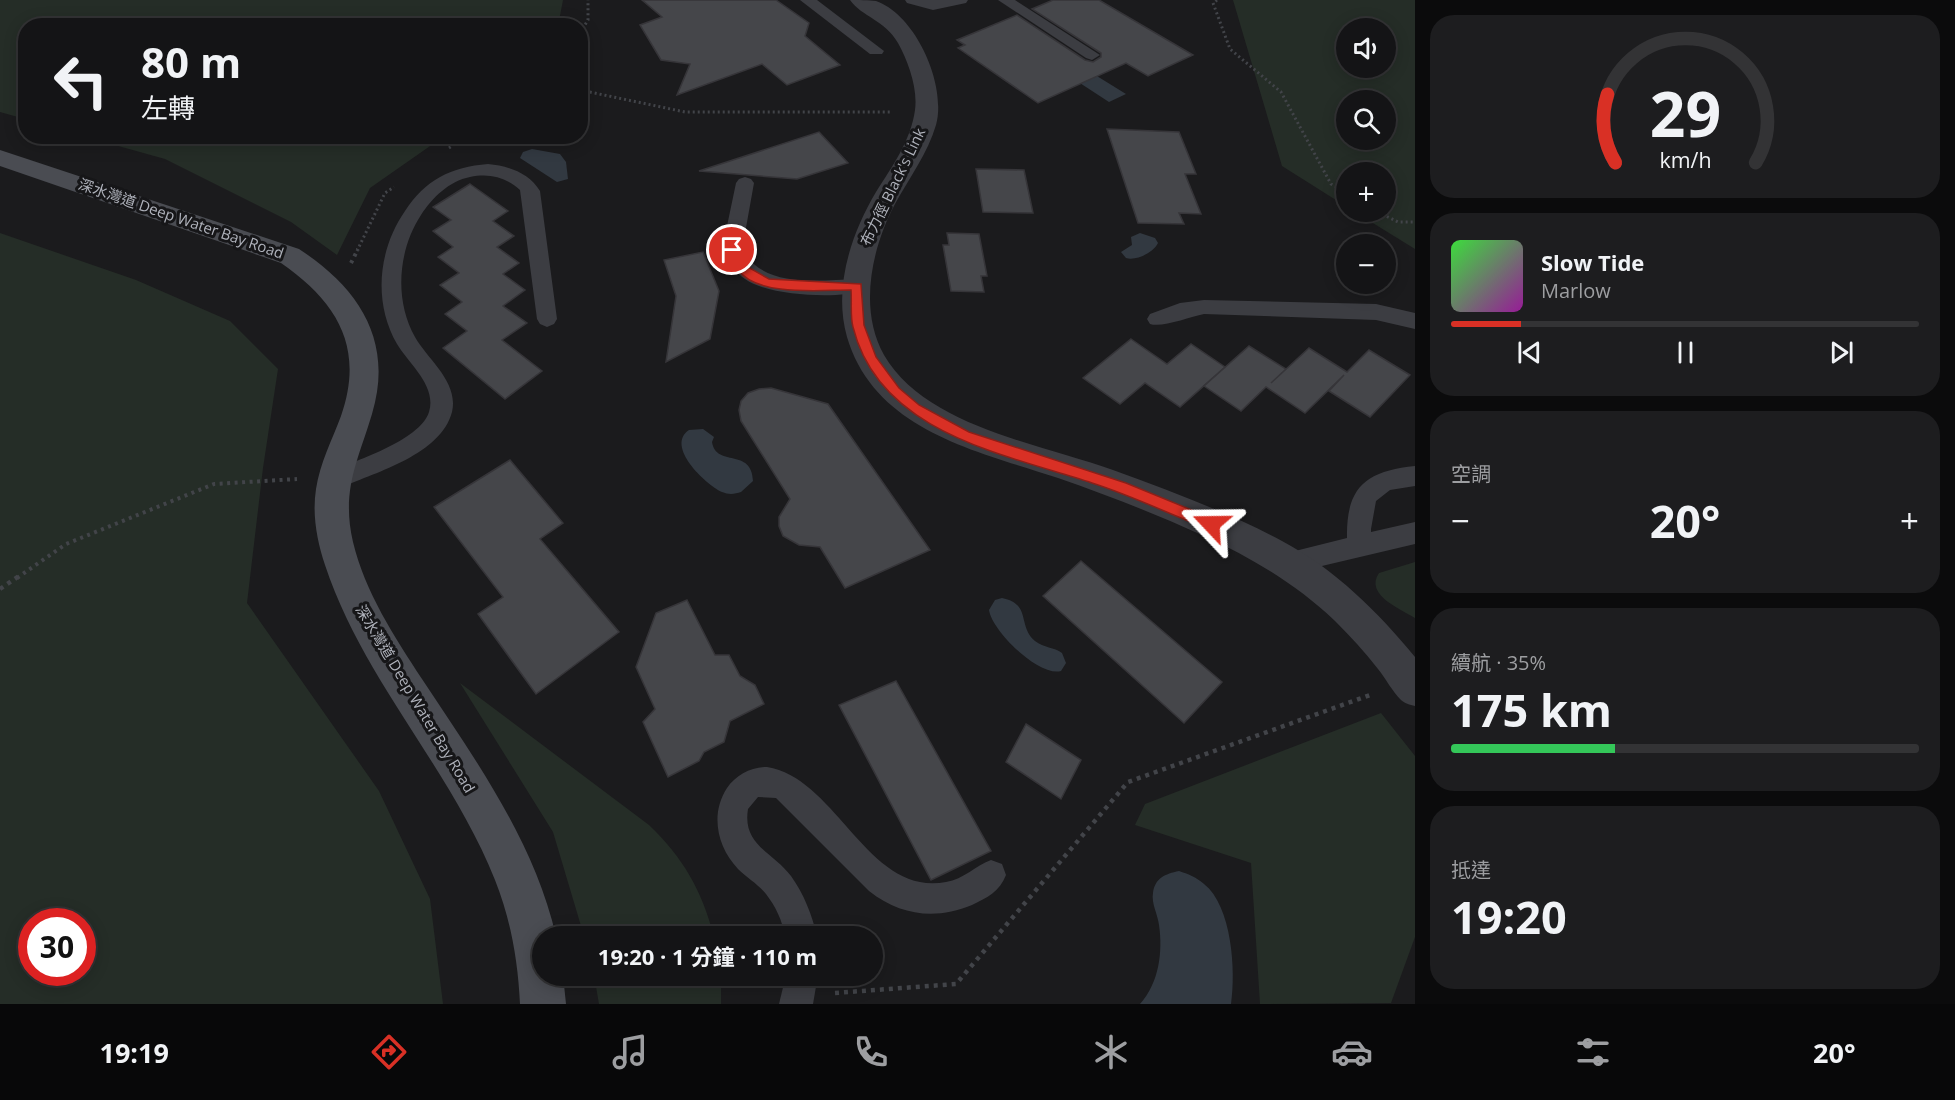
<!DOCTYPE html>
<html lang="zh-TW">
<meta charset="utf-8">
<style>
:root{--surface:#141416;--page:#1d1d1f;--text:#f1f3f6;--muted:#9d9ea1;--line:#333335;--accent:#d93025}
body{margin:0;font-family:"Open Sans","Noto Sans TC",sans-serif;background:var(--page);color:var(--text);height:100vh;display:flex;flex-direction:column;font-size:22px;white-space:nowrap}
*{box-sizing:border-box;margin:0}
p{font-size:20px;color:var(--muted)}
.icon{flex:none;width:33px;height:33px;fill:none;stroke:currentColor;stroke-width:2;stroke-linecap:round;stroke-linejoin:round}
.map{position:relative;flex:1;overflow:hidden}
.panel{display:flex;flex-direction:column;gap:15px;padding:15px;background:#0b0b0c;width:540px}
.panel>*{flex:none}
.banner{position:absolute;left:18px;top:18px;width:570px;height:126px;border-radius:24px;box-shadow:0 3px 15px #0003,0 0 0 2px var(--line);background:#141416;color:var(--text);overflow:hidden}
.fabs{position:absolute;left:1336px;top:18px;display:grid;gap:12px}
.fabs a{display:grid;place-items:center;width:60px;height:60px;border-radius:50%;background:var(--surface);box-shadow:0 3px 15px #0003,0 0 0 2px var(--line);font-size:30px}
.speed{position:absolute;left:18px;top:908px;display:flex;gap:12px;font-size:30px;font-weight:700;text-align:center}
.speed>*{display:grid;place-content:center;width:78px;height:78px;border-radius:50%;background:var(--surface);box-shadow:0 3px 15px #0003,0 0 0 2px var(--line);line-height:1}
.speed .limit{border:9px solid #d22;background:#fff;color:#111}
.pin{position:absolute;display:grid;place-items:center;width:51px;height:51px;color:#fff;margin:-26px;border:3px solid #fff;border-radius:50%;box-shadow:0 2px 6px #0007}
.me{position:absolute;width:66px;margin:-33px;rotate:293deg;stroke-linejoin:round;filter:drop-shadow(0 0 4px #0008)}
.turn{display:flex;align-items:center;gap:21px;height:126px;padding:0 24px;font-size:27px}
.turn .icon{width:78px;height:78px;stroke-width:2.5}
.turn b{display:block;font-size:42px;line-height:51px}
.big{font-size:45px;font-weight:700;line-height:1.1}
.panel .tile{flex:1;display:flex;flex-direction:column;justify-content:center;gap:9px;min-width:0;padding:0 21px;border-radius:24px;background:var(--page)}
.panel .dial{align-items:center;gap:0}
.dial svg{height:156px;overflow:visible;fill:none;stroke:var(--line);stroke-width:7;stroke-linecap:round;text-anchor:middle}
.dial text{fill:var(--text);stroke:none}
.song{display:flex;align-items:center;gap:18px}
.cover{width:72px;height:72px;border-radius:9px;background:linear-gradient(135deg,hsl(120 70% 55%),hsl(300 70% 35%))}
.played{height:6px;border-radius:3px;background:linear-gradient(90deg,var(--accent) 15%,var(--line) 15%)}
.keys{display:flex;justify-content:space-around;direction:ltr}
.heat{display:flex;justify-content:space-between;align-items:center;font-size:33px;direction:ltr}
.charge{height:9px;border-radius:4px;background:linear-gradient(90deg,#34c759 35%,var(--line) 0)}
.trip{position:absolute;left:532px;top:926px;width:351px;height:60px;border-radius:30px;background:var(--surface);box-shadow:0 3px 15px #0003,0 0 0 2px var(--line);font-weight:700;line-height:60px;text-align:center}
.tab-bar{display:flex;height:96px;justify-content:space-around;align-items:center;background:#080809;color:var(--muted)}
.tab-bar .icon{width:42px;height:42px}
.tab-bar .active{color:var(--accent)}
.tab-bar b{font-size:27px;color:var(--text)}
main{display:flex;flex:1;min-height:0}
.map>svg:first-child{display:block}
</style>
<main>
<div class="map">
<svg width="1415" height="1004" viewBox="0 0 1415 1004">
<rect width="100%" height="100%" fill="#1b1b1d"/>
<!-- green -->
<g fill="#252d27" fill-rule="evenodd">
<path d="M0,0h563l-5,26h-532l-1,93 -25,-7z"/>
<path d="M1233,0h182v249l-60,-37h31v-40h-39v35l-65,-41zM1386,28v40h-39v-40zM1386,100v40h-39v-40z"/>
<path d="M86,137l357,-1v1l-73,51 -33,67 -46,-33 -126,-63z"/>
<path d="M0,233l136,47 94,41 48,48 -15,99 -16,135 132,188 51,108 13,105h-443zM32,921h50v51h-50z"/>
<path d="M1415,562v56c-14,-9 -51,-23 -36,-45z"/>
<path d="M460,683l189,142c35,34 52,64 65,111h-130l-31,-104z"/>
<path d="M1381,713l34,43v181l-24,66 -131,1 -9,-141 -116,-38 10,-21z"/>
<path d="M594,975h127v29h-122z"/>
</g>
<!-- water -->
<g fill="#323941">
<path d="M1079,65l47,29 -17,8 -46,-30z"/>
<path d="M532,149l28,5 6,8 2,17 -11,3 -37,-24 3,-6z"/>
<path d="M1140,233l15,5 3,5c-5,10 -22,18 -32,15l-5,-6 11,-7 -1,-8z"/>
<path d="M703,429l11,8 -2,5c4,26 40,5 41,39l-12,11c-6,2 -12,3 -19,0 -17,-8 -57,-46 -33,-62z"/>
<path d="M1002,598c30,6 15,28 33,43 9,7 19,6 27,12l4,10 -5,8c-22,6 -69,-40 -72,-61l6,-10z"/>
<path d="M1179,871c9,3 17,6 25,13 28,22 32,87 27,120h-91c19,-21 23,-52 19,-79 -1,-10 -8,-22 -6,-32 2,-15 12,-19 26,-22z"/>
</g>
<!-- building -->
<g fill="#45464a" stroke="#363539" stroke-width="1.5">
<path d="M642,0h134l33,23 -4,13 35,29 -53,20 -25,-21 -85,31 13,-31 -29,-4 -21,-35 22,-8z"/>
<path d="M1053,0h46l94,55 -45,21 -22,-13 -88,40 -80,-55 7,-3 -8,-5 60,-25 68,45 8,2 8,-5v-4l-69,-44z"/>
<path d="M1107,129l72,3 17,42h-11l16,40 -22,-1 5,11 -46,-1z"/>
<path d="M819,132l29,31 -51,16 -98,-8z"/>
<path d="M976,169l48,1 9,43 -50,-1z"/>
<path d="M470,184l38,27 -15,10 21,15 -17,11 22,16 -16,11 22,16 -22,16 24,17 -25,17 40,31 -37,28 -62,-51 24,-17 -22,-17 17,-12 -22,-17 19,-12 -21,-16 15,-10 -20,-16 18,-11 -18,-13z"/>
<path d="M947,233l32,1 8,42h-6l3,16 -33,-1 -8,-46h6z"/>
<path d="M703,252l16,39 -9,48 -44,23 10,-66 -12,-36z"/>
<path d="M1131,339l36,25 24,-20 34,23 -45,40 -35,-24 -25,21 -37,-26z"/>
<path d="M1249,346l37,23 -15,14 38,-35 38,24 22,-22 41,25 -40,42 -41,-26 15,-16 -39,38 -39,-26 -25,24 -37,-25z"/>
<path d="M771,388l57,16 102,146 -85,38 -25,-41 -21,-2 -16,-9 -4,-10v-9l11,-18 -49,-78 -2,-11 2,-9 7,-8 11,-4z"/>
<path d="M510,460l53,63 -23,16 79,93 -83,62 -58,-80 25,-17 -69,-90z"/>
<path d="M1081,561l141,121 -38,41 -141,-127z"/>
<path d="M687,600l28,55h14l11,21 15,9 9,19 -34,17 -6,21 -20,10 -5,9 -31,16 -25,-55 12,-13 -19,-42 20,-54z"/>
<path d="M896,681l95,170 -60,29 -92,-175z"/>
<path d="M1026,724l55,36 -20,39 -55,-37z"/>
</g>
<g fill="none" stroke-linecap="round" stroke-linejoin="round">
<!-- path-far2 -->
<g stroke="#424449" stroke-width="3" stroke-dasharray="2 3" stroke-linecap="butt">
<path d="M1217,0l-4,3 17,46 51,43 50,92 16,9"/>
<path d="M580,33l8,-13v-20"/>
<path d="M580,90l105,22h207"/>
<path d="M449,148l17,-12"/>
<path d="M1378,212l20,10h17"/>
<path d="M357,251l28,-58 9,-6"/>
</g>
<!-- path-far1 -->
<g stroke="#424449" stroke-width="4" stroke-dasharray="3 4.5" stroke-linecap="butt">
<path d="M351,263l7,-14"/>
<path d="M17,578l49,-34 148,-60 83,-5"/>
</g>
<!-- path -->
<g stroke="#424449" stroke-width="4.5" stroke-dasharray="4 5" stroke-linecap="butt">
<path d="M0,589l19,-13"/>
<path d="M835,993l121,-9 172,-202 242,-87"/>
</g>
<!-- lane -->
<g fill="#3c3d42" fill-rule="evenodd">
<path d="M800,0h17l67,51 -2,3h-12z"/>
<path d="M905,0h63l-2,3 -33,7 -26,-7z"/>
<path d="M998,0h17l85,55 -8,5 -6,-2z"/>
<path d="M488,164c21,2 41,9 52,27l17,128 -3,5 -7,3 -7,-3 -3,-5 -17,-129c-14,-13 -31,-17 -50,-13 -21,4 -38,21 -49,38 -23,35 -27,85 -6,122 13,23 44,45 37,75 -11,42 -75,60 -110,75l-8,3 -8,-3 -4,-7 4,-7c26,-11 94,-32 103,-61 8,-26 -20,-48 -32,-68 -24,-42 -19,-94 8,-133 20,-31 46,-44 83,-47z"/>
<path d="M745,177l6,2 3,4 -12,67c23,39 76,30 115,29l7,2 3,5 -3,5c-27,8 -96,5 -119,-12 -11,-7 -16,-18 -23,-29l14,-67 3,-4z"/>
<path d="M1204,300l172,4 39,9v16l-39,-9 -172,-6c-15,3 -42,14 -54,10l-3,-5 3,-5 30,-11z"/>
<path d="M1415,466v20l-25,4 -14,11 -5,28v3l44,-10v22l-127,30 -9,-3 -4,-8 4,-8 68,-17c-1,-51 19,-67 68,-72z"/>
<path d="M767,767c70,11 101,130 179,115 18,-3 29,-16 45,-22l11,4 4,11c-6,16 -19,23 -34,30 -36,15 -71,11 -103,-14l-93,-93 -18,-1 -10,12c-6,36 25,43 43,67 13,18 21,39 26,60h-32c-3,-16 -9,-29 -19,-42 -8,-10 -19,-16 -28,-25 -21,-22 -28,-55 -11,-81 9,-13 24,-21 40,-21z"/>
<path d="M786,975h32l-5,29h-34z"/>
</g>
<!-- street -->
<path fill="#3c3d42" fill-rule="evenodd" d="M850,0c8,0 19,0 26,1 40,14 71,84 60,124 -8,28 -27,53 -41,79 -23,43 -37,105 -11,151 41,71 156,89 229,115 57,21 115,42 169,71 53,28 96,71 133,116v49c-5,-1 -11,-3 -14,-6 -9,-9 -15,-21 -23,-31 -13,-17 -28,-33 -43,-48 -39,-37 -83,-63 -131,-85 -48,-22 -97,-41 -146,-58 -81,-27 -183,-47 -211,-141 -14,-49 4,-103 29,-145 16,-25 35,-52 39,-82 3,-22 -7,-49 -17,-67 -13,-23 -36,-26 -48,-43z"/>
<!-- secondary -->
<path fill="#4a4c52" fill-rule="evenodd" d="M0,150l299,99c60,39 95,92 73,165 -14,47 -31,76 -19,128 12,50 41,94 69,137 53,80 112,162 134,257h-13v39h20l3,29h-46c-2,-42 -9,-84 -25,-124 -44,-111 -132,-200 -170,-315 -8,-24 -13,-50 -9,-76 4,-26 16,-49 25,-73 24,-69 -4,-114 -60,-153l-281,-97z"/>
</g>
<!-- route -->
<path fill="#d93025" stroke="#8d1f18" stroke-width="1.5" d="M732,246l4,1 10,19 23,13 92,5 3,41 12,32 23,31 20,17 50,27 157,51 90,37 2,4 -2,4 -5,2c-40,-15 -78,-34 -119,-47 -88,-29 -213,-50 -239,-156 -3,-11 -1,-25 -2,-37 -30,0 -93,7 -113,-20 -5,-6 -8,-14 -12,-20z"/>
<g text-anchor="middle" stroke-width="6" stroke-linejoin="round" paint-order="stroke">
<!-- street labels -->
<g font-size="15" fill="#afb2bb" stroke="#161618">
<text transform="translate(893 187) rotate(-64)" y="5">布力徑 Black's Link</text>
<text transform="translate(181 219) rotate(19)" y="5">深水灣道 Deep Water Bay Road</text>
<text transform="translate(415 699) rotate(59)" y="5">深水灣道 Deep Water Bay Road</text>
</g>
</g>
</svg>
<div class="fabs">
<a><svg class="icon" aria-label="sound" viewBox="0 0 24 24"><path d="M4 9h4l5-4v14l-5-4H4zM17 9q2 3 0 6"/></svg></a>
<a><svg class="icon" aria-label="search" viewBox="0 0 24 24"><circle cx="10" cy="10" r="6"/><path d="M15 15l6 6"/></svg></a>
<a>+</a>
<a>−</a>
</div>
<div class="speed"><div class="limit">30</div></div>
<div class="pin" style="left:732px;top:250px;background:#d93025"><svg class="icon" aria-label="arrive" viewBox="0 0 24 24"><path d="M6 21V4h12l-3 4 3 4H6"/></svg></div>
<svg class="me" style="left:1211px;top:524px" viewBox="-20 -20 40 40"><path d="M0-17L14 15 0 8-14 15z" fill="#d93025" stroke="#fff" stroke-width="4"/></svg>
<div class="trip">19:20 · 1 分鐘 · 110 m</div>
<div class="banner">
<div class="turn"><svg class="icon" aria-label="left" viewBox="0 0 24 24"><path d="M17 20v-9H6M10 6l-5 5 5 5"/></svg><div><b>80 m</b>左轉</div></div>
</div>
</div>
<section class="panel">
<div class="tile dial"><svg viewBox="0 0 100 80">
<path d="M14 69A42 42 0 1 1 86 69"/>
<path d="M14 69A42 42 0 0 1 10 34" stroke="#d93025"/>
<text x="50" y="56" font-size="32" font-weight="700">29</text>
<text x="50" y="72" font-size="11">km/h</text>
</svg></div>
<div class="tile">
<div class="song"><i class="cover"></i><div><b>Slow Tide</b><p>Marlow</p></div></div>
<div class="played"></div>
<div class="keys"><svg class="icon" aria-label="previous" viewBox="0 0 24 24"><path d="M18 5L8 12l10 7zM5 5v14"/></svg><svg class="icon" aria-label="pause" viewBox="0 0 24 24"><path d="M8 5v14M16 5v14"/></svg><svg class="icon" aria-label="next" viewBox="0 0 24 24"><path d="M6 5l10 7-10 7zM19 5v14"/></svg></div>
</div>
<div class="tile"><p>空調</p>
<div class="heat"><a>−</a><b class="big">20°</b><a>+</a></div>
</div>
<div class="tile"><p>續航 · 35%</p><b class="big">175 km</b><div class="charge"></div></div>
<div class="tile"><p>抵達</p><b class="big">19:20</b></div>
</section>
</main>
<nav class="tab-bar">
<b>19:19</b>
<svg class="icon active" aria-label="directions" viewBox="0 0 24 24"><path d="M12 3l9 9-9 9-9-9zM9 14v-3h6M13 9l2 2-2 2"/></svg>
<svg class="icon" aria-label="music" viewBox="0 0 24 24"><path d="M9 18V5l10-2v13"/><circle cx="6" cy="18" r="3"/><circle cx="16" cy="16" r="3"/></svg>
<svg class="icon" aria-label="phone" viewBox="0 0 24 24"><path d="M5 4h4l2 5-3 2q2 4 5 5l2-3 5 2v4C11 20 4 13 5 4z"/></svg>
<svg class="icon" aria-label="climate" viewBox="0 0 24 24"><path d="M12 3v18M4 7l16 10M4 17L20 7"/></svg>
<svg class="icon" aria-label="car" viewBox="0 0 24 24"><path d="M5 17H2v-5l4-1 3-4h7l3 4 3 1v5h-3M9 17h6M6 11h13"/><circle cx="7" cy="17" r="2"/><circle cx="17" cy="17" r="2"/></svg>
<svg class="icon" aria-label="filters" viewBox="0 0 24 24"><path d="M4 7h16M4 17h16"/><circle cx="9" cy="7" r="2"/><circle cx="15" cy="17" r="2"/></svg>
<b>20°</b>
</nav>
